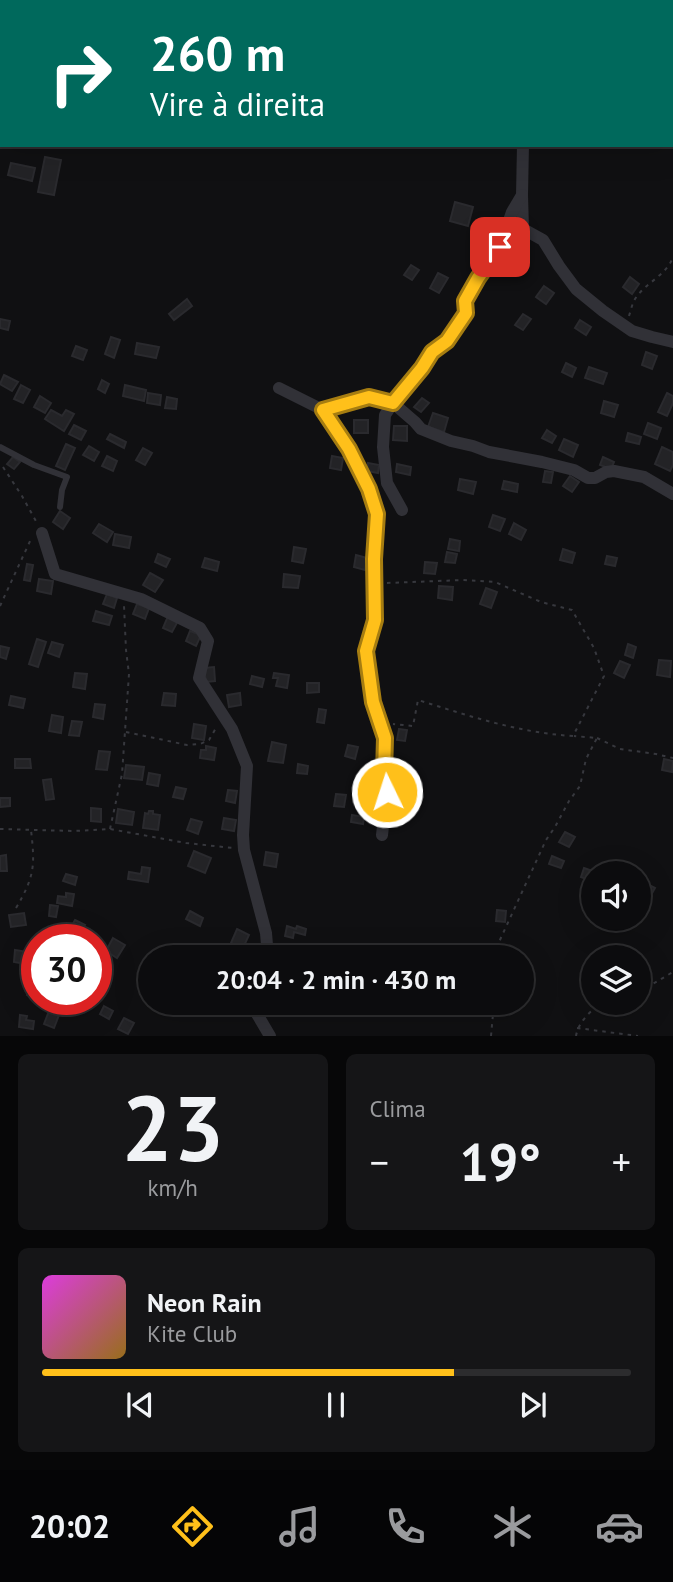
<!DOCTYPE html>
<html lang="pt">
<meta charset="utf-8">
<style>
:root{--surface:#0c0c0e;--page:#151517;--text:#f1f3f6;--muted:#9a9b9e;--line:#2c2c2e;--accent:#ffc01a}
body{margin:0;font-family:"PT Sans",sans-serif;background:var(--page);color:var(--text);height:100vh;display:flex;flex-direction:column;font-size:26px;white-space:nowrap}
*{box-sizing:border-box;margin:0}
p{font-size:23px;color:var(--muted)}
.icon{flex:none;width:38px;height:38px;fill:none;stroke:currentColor;stroke-width:2;stroke-linecap:round;stroke-linejoin:round}
.map{position:relative;height:1036px;overflow:hidden}
.sheet{display:flex;flex-direction:column;gap:18px;padding:18px;background:#070708;flex:1}
.sheet>*{flex:none}
.banner{position:absolute;left:0px;top:0px;width:674px;height:147px;box-shadow:0 7px 28px #0002,0 0 0 2px var(--line);background:#00695c;color:#fff;overflow:hidden}
.tools{position:absolute;left:581px;top:861px;display:grid;gap:14px}
.tools a{display:grid;place-items:center;width:70px;height:70px;border-radius:50%;background:var(--surface);box-shadow:0 7px 28px #0002,0 0 0 2px var(--line);font-size:35px}
.speed{position:absolute;left:21px;top:924px;display:flex;gap:14px;font-size:35px;font-weight:700;text-align:center}
.speed>*{display:grid;place-content:center;width:91px;height:91px;border-radius:50%;background:var(--surface);box-shadow:0 7px 28px #0002,0 0 0 2px var(--line);line-height:1}
.speed .limit{border:10px solid #d22;background:#fff;color:#111}
.pin{position:absolute;display:grid;place-items:center;width:60px;height:60px;color:#fff;margin:-30px;border-radius:14px;box-shadow:0 4px 10px #0006}
.me{position:absolute;width:77px;margin:-38px;rotate:356deg;stroke-linejoin:round;filter:drop-shadow(0 0 5px #0008)}
.turn{display:flex;align-items:center;gap:24px;height:147px;padding:0 35px;font-size:32px}
.turn .icon{width:91px;height:91px;stroke-width:2.5}
.turn b{display:block;font-size:49px;line-height:60px}
.big{font-size:52px;font-weight:700;line-height:1.1}
.sheet .tile{flex:1;display:flex;flex-direction:column;justify-content:center;gap:10px;min-width:0;padding:0 24px;border-radius:10px;background:var(--page)}
.sheet .dial{align-items:center;gap:0}
.dial b{font-size:91px;line-height:1}
.song{display:flex;align-items:center;gap:21px}
.cover{width:84px;height:84px;border-radius:10px;background:linear-gradient(135deg,hsl(300 70% 55%),hsl(40 70% 35%))}
.played{height:7px;border-radius:4px;background:linear-gradient(90deg,var(--accent) 70%,var(--line) 70%)}
.keys{display:flex;justify-content:space-around;direction:ltr}
.heat{display:flex;justify-content:space-between;align-items:center;font-size:38px;direction:ltr}
.sheet .tiles{flex:1;display:grid;gap:18px;grid-template-columns:1fr 1fr}
.tile:last-child{grid-column:span 2}
.trip{position:absolute;left:138px;top:945px;width:396px;height:70px;border-radius:35px;background:var(--surface);box-shadow:0 7px 28px #0002,0 0 0 2px var(--line);font-weight:700;line-height:70px;text-align:center}
.tabs{display:flex;height:112px;justify-content:space-around;align-items:center;background:#050506;color:var(--muted)}
.tabs .icon{width:49px;height:49px}
.tabs .active{color:var(--accent)}
.tabs b{font-size:32px;color:var(--text)}
.map>svg:first-child{display:block}
</style>
<div class="map">
<svg width="673" height="1036" viewBox="0 0 673 1036">
<rect width="100%" height="100%" fill="#101012"/>
<!-- building -->
<g fill="#232326" stroke="#2a2a2e" stroke-width="2">
<path d="M418,0h94l-1,2h-93z"/>
<path d="M45,157l16,3 -7,35 -16,-3z"/>
<path d="M11,163l24,5 -3,13 -24,-6z"/>
<path d="M455,202l18,5 -5,19 -18,-5z"/>
<path d="M411,265l8,5 -7,10 -8,-5z"/>
<path d="M438,273l10,5 -9,15 -9,-5z"/>
<path d="M630,277l9,7 -7,10 -9,-7z"/>
<path d="M544,286l10,7 -8,11 -10,-7z"/>
<path d="M187,299l5,7 -18,14 -5,-6z"/>
<path d="M523,314l8,5 -8,11 -8,-5z"/>
<path d="M0,319l10,2 -2,9 -8,-2z"/>
<path d="M580,320l11,7 -5,8 -11,-7z"/>
<path d="M111,337l9,3 -6,18 -9,-4z"/>
<path d="M137,343l22,4 -3,11 -21,-4z"/>
<path d="M76,346l11,4 -4,10 -11,-4z"/>
<path d="M646,352l11,4 -5,13 -10,-4z"/>
<path d="M566,363l10,5 -4,9 -10,-5z"/>
<path d="M589,367l18,6 -4,11 -18,-6z"/>
<path d="M4,375l14,7 -6,9 -12,-7z"/>
<path d="M102,380l7,4 -4,9 -7,-4z"/>
<path d="M21,385l9,5 -7,13 -9,-4z"/>
<path d="M125,385l21,5 -2,11 -21,-5z"/>
<path d="M148,393l13,2 -1,10 -13,-2z"/>
<path d="M667,393l6,3v7l-6,13 -9,-4z"/>
<path d="M40,396l11,7 -6,10 -11,-6z"/>
<path d="M167,397l10,2 -1,10 -11,-1z"/>
<path d="M422,398l7,5 -8,9 -7,-5z"/>
<path d="M604,401l14,4 -4,12 -13,-4z"/>
<path d="M51,410l11,6 4,-6 8,4 -10,17 -19,-12z"/>
<path d="M433,413l15,5 -4,14 -16,-5z"/>
<rect x="354" y="420" width="14" height="13"/>
<path d="M648,423l13,5 -4,11 -13,-5z"/>
<path d="M74,425l12,6 -5,9 -12,-6z"/>
<path d="M394,426h13v15l-14,-1z"/>
<path d="M547,430l9,6 -4,7 -10,-5z"/>
<path d="M628,433l13,4 -2,7 -13,-3z"/>
<path d="M110,434l16,8 -2,6 -17,-9z"/>
<path d="M564,439l14,6 -5,12 -14,-7z"/>
<path d="M66,444l9,4 -10,22 -9,-4z"/>
<path d="M89,446l10,6 -5,9 -11,-6z"/>
<path d="M662,447l11,5v13l-3,6 -15,-7z"/>
<path d="M143,448l9,5 -7,12 -9,-5z"/>
<path d="M107,456l10,5 -4,10 -11,-5z"/>
<path d="M332,456l11,2 -2,12 -11,-2z"/>
<path d="M13,457l7,5 -6,7 -7,-5z"/>
<path d="M603,457l11,5 -3,7 -11,-4z"/>
<path d="M368,463l11,2 -1,8 -11,-2z"/>
<path d="M397,464l14,3 -1,8 -14,-3z"/>
<path d="M545,471l8,1 -2,11 -8,-1z"/>
<path d="M570,476l9,6 -7,10 -9,-6z"/>
<path d="M460,479l16,3 -3,12 -15,-4z"/>
<path d="M504,481l14,3 -1,8 -15,-3z"/>
<path d="M60,511l10,7 -7,11 -10,-7z"/>
<path d="M493,515l12,4 -5,12 -11,-4z"/>
<path d="M514,523l12,7 -5,10 -12,-6z"/>
<path d="M99,524l14,8 -6,10 -14,-9z"/>
<path d="M115,534l16,3 -2,11 -16,-3z"/>
<path d="M450,539l10,2 -1,10 -11,-2z"/>
<path d="M294,547l12,2 -3,14 -11,-2z"/>
<path d="M563,549l12,4 -3,10 -12,-3z"/>
<path d="M447,552l10,2 -2,9 -10,-1z"/>
<path d="M158,554l12,5 -4,8 -11,-5z"/>
<path d="M356,555l11,3 -2,12 -11,-3z"/>
<path d="M607,556l10,2 -2,8 -10,-2z"/>
<path d="M205,558l14,4 -2,9 -15,-4z"/>
<path d="M425,562l12,1 -2,11 -11,-1z"/>
<path d="M27,564l6,1 -3,16 -6,-1z"/>
<path d="M150,573l13,7 -8,12 -12,-7z"/>
<path d="M284,574l16,2 -2,12 -15,-1z"/>
<path d="M39,579l14,2 -2,13 -14,-3z"/>
<path d="M439,586l14,1 -1,13 -14,-2z"/>
<path d="M486,588l11,4 -6,16 -11,-4z"/>
<path d="M107,594l10,4 -3,10 -11,-4z"/>
<path d="M137,604l12,4 -4,11 -12,-5z"/>
<path d="M96,611l16,5 -3,9 -16,-4z"/>
<path d="M168,616l10,5 -6,11 -9,-4z"/>
<path d="M190,631l11,4 -5,11 -10,-5z"/>
<path d="M37,639l9,3 -8,25 -9,-3z"/>
<path d="M52,642l11,3 -4,12 -11,-4z"/>
<path d="M628,644l8,3 -3,11 -8,-3z"/>
<path d="M0,646l9,2 -3,11 -6,-2z"/>
<path d="M659,660l12,1 -1,16 -13,-2z"/>
<path d="M620,661l10,4 -6,13 -10,-5z"/>
<path d="M214,667l1,14 -9,1 -2,-14z"/>
<path d="M75,673l12,1 -2,15 -12,-2z"/>
<path d="M274,673l15,2 -2,13 -11,-2 2,-8h-5z"/>
<path d="M252,676l12,3 -2,8 -12,-3z"/>
<path d="M307,683h12v9l-12,1z"/>
<path d="M164,693l12,1 -1,12 -13,-1z"/>
<path d="M240,693l1,12 -12,2 -2,-12z"/>
<path d="M11,696l14,3 -2,9 -14,-3z"/>
<path d="M95,704l10,1 -2,14 -10,-2z"/>
<path d="M319,709l7,1 -2,13 -7,-1z"/>
<path d="M52,715l11,2 -2,16 -12,-2z"/>
<path d="M72,721l10,1 -3,14 -10,-1z"/>
<path d="M194,724l12,2 -2,14 -12,-2z"/>
<path d="M399,729l8,1 -2,11 -8,-1z"/>
<path d="M272,742l14,3 -3,18 -15,-2z"/>
<path d="M348,745l10,2 -3,12 -10,-3z"/>
<path d="M206,746l10,2 -2,12 -14,-2 1,-8h5z"/>
<path d="M99,751l11,1 -3,18 -11,-1z"/>
<path d="M15,759h15l1,9h-16z"/>
<path d="M664,759l9,2 -1,11 -10,-2z"/>
<path d="M298,764l10,2 -1,8 -10,-1z"/>
<path d="M126,765l18,2 -2,13 -18,-2z"/>
<path d="M392,765l12,2 -1,8 -12,-2z"/>
<path d="M149,773l11,2 -2,11 -11,-2z"/>
<path d="M51,779l3,20 -8,1 -3,-20z"/>
<path d="M176,787l10,2 -3,10 -10,-2z"/>
<path d="M228,790l9,1 -2,12 -9,-2z"/>
<path d="M336,794l10,1 -2,12 -10,-1z"/>
<path d="M0,798h10v8l-10,1z"/>
<path d="M401,805l12,2 -2,11 -11,-2z"/>
<path d="M91,808l10,1v13l-10,-1z"/>
<path d="M118,809l16,3 -2,13 -16,-2z"/>
<path d="M149,811h4v3l7,1 -2,15 -15,-2 2,-15 3,1z"/>
<path d="M352,815l12,2 -1,7 -12,-2z"/>
<path d="M224,818l12,2 -2,11 -12,-2z"/>
<path d="M191,819l11,3 -4,12 -11,-4z"/>
<path d="M565,832l10,5 -6,10 -10,-5z"/>
<path d="M194,851l17,7 -6,15 -17,-7z"/>
<path d="M266,852l12,2 -2,13 -12,-2z"/>
<path d="M6,855l1,16h-7v-15z"/>
<path d="M552,856l12,5 -3,7 -12,-4z"/>
<path d="M142,867l8,1 -2,14 -20,-3 1,-7 12,2z"/>
<path d="M584,868l14,5h-5v8l-12,-4z"/>
<path d="M66,874l11,3 -2,8 -12,-4z"/>
<path d="M645,883l10,5 -5,9 -9,-5z"/>
<path d="M66,893l8,1 -2,12 -15,-3 1,-7 8,1z"/>
<path d="M50,905l8,1 -2,11 -7,-1z"/>
<path d="M497,910l9,1 -1,11 -9,-1z"/>
<path d="M190,911l13,7 -3,8 -14,-7z"/>
<path d="M24,913l2,12 -15,2 -2,-12z"/>
<path d="M75,920l10,5 -7,12 -10,-5z"/>
<path d="M287,926l9,3 1,-3 9,3 -1,6 -11,-3 -1,6 -8,-2z"/>
<path d="M237,929l12,6 -6,13 -12,-5z"/>
<path d="M113,938l12,7 -8,13 -11,-7z"/>
<path d="M15,950l13,2 -2,12 -12,-2z"/>
<path d="M29,985l8,2 -1,10 -9,-2z"/>
<path d="M104,1006l9,5 -4,8 -9,-5z"/>
<path d="M49,1011l10,4 -5,13 -10,-4z"/>
<path d="M20,1015l7,1 -1,4 8,1 -1,8 -14,-2z"/>
<path d="M124,1018l10,5 -6,11 -10,-5z"/>
</g>
<g fill="none" stroke-linecap="round" stroke-linejoin="round">
<!-- path -->
<g stroke="#37383e" stroke-width="2" stroke-dasharray="3.5 5" stroke-linecap="butt">
<path d="M629,316c2,-6 3,-12 6,-17 10,-16 32,-24 38,-42"/>
<path d="M3,467l19,29 15,27"/>
<path d="M387,583l76,-3 32,2 46,20 31,8 22,38 10,28 -31,60c-53,-3 -104,-20 -155,-36l-5,26 -20,-2"/>
<path d="M0,606l31,-67"/>
<path d="M126,732l61,13 13,-1 9,-4 7,-12"/>
<path d="M597,738l23,11 36,5 17,4"/>
<path d="M0,829l74,2 36,-2 76,14 47,5"/>
<path d="M110,829l12,-55 7,-100 -3,-24 -2,-44"/>
<path d="M16,908c19,-32 19,-43 15,-78"/>
<path d="M498,957l1,-15 47,-102 9,-13 14,-26 11,-15 6,-27 11,-21 -23,-2"/>
<path d="M639,992l34,-20"/>
<path d="M577,1028l61,8"/>
<path d="M491,1036l3,-33"/>
<path d="M576,1036c2,-13 15,-27 27,-33"/>
</g>
<!-- service -->
<path stroke="#313137" stroke-width="6" d="M0,447l34,18 33,12 -5,13 -2,17"/>
<!-- minor -->
<g stroke="#313137" stroke-width="12">
<path d="M538,0v2"/>
<path d="M523,145l-1,50 1,34 20,11 16,26 17,23 27,22 29,20 20,6 21,5"/>
<path d="M279,388l44,22 46,-13 24,6 22,19 6,7 30,12 22,5 16,6 53,10 32,8 14,8h7l11,-6 8,-1 30,6 29,17"/>
<path d="M323,410l26,39 20,41 8,24 -3,45 1,61 -9,31 7,51 12,36 -1,35 3,19 -5,43"/>
<path d="M402,510l-15,-27 -4,-36 2,-32 8,-12 29,-35 10,-15 15,-13 18,-27v-12l13,-23 22,-31 12,-35 10,-17"/>
<path d="M42,533l13,41 86,25 59,29 8,13 -9,37 33,51 15,37 -4,69 1,15 22,83 2,24"/>
<path d="M256,1003l1,11 13,22"/>
</g>
</g>
<g fill="none" stroke-linecap="round" stroke-linejoin="round">
<defs>
<path id="route" d="M387,792l-3,-18 1,-36 -12,-36 -7,-51 9,-31 -1,-61 3,-45 -8,-25 -20,-40 -26,-39 46,-13 24,6 29,-35 10,-16 15,-11 19,-28 -1,-12 13,-23 22,-31"/>
</defs>
<!-- route casing -->
<use href="#route" stroke="#a67d11" stroke-width="18"/>
<!-- route -->
<use href="#route" stroke="#ffc01a" stroke-width="12"/>
</g>
</svg>
<div class="tools">
<a><svg class="icon" aria-label="sound" viewBox="0 0 24 24"><path d="M4 9h4l5-4v14l-5-4H4zM17 9q2 3 0 6"/></svg></a>
<a><svg class="icon" aria-label="layers" viewBox="0 0 24 24"><path d="M12 4l9 5-9 5-9-5zM3 14l9 5 9-5"/></svg></a>
</div>
<div class="speed"><div class="limit">30</div></div>
<div class="pin" style="left:500px;top:247px;background:#d93025"><svg class="icon" aria-label="arrive" viewBox="0 0 24 24"><path d="M6 21V4h12l-3 4 3 4H6"/></svg></div>
<svg class="me" style="left:387px;top:792px" viewBox="-20 -20 40 40"><circle r="17" fill="#ffc01a" stroke="#fff" stroke-width="3"/><path d="M0-11L8 9 0 5-8 9z" fill="#fff"/></svg>
<div class="trip">20:04 · 2 min · 430 m</div>
<div class="banner">
<div class="turn"><svg class="icon" aria-label="right" viewBox="0 0 24 24"><path d="M7 20v-9h11M14 6l5 5-5 5"/></svg><div><b>260 m</b>Vire à direita</div></div>
</div>
</div>
<section class="sheet">
<div class="tiles">
<div class="tile dial"><b>23</b><p>km/h</p></div>
<div class="tile"><p>Clima</p>
<div class="heat"><a>−</a><b class="big">19°</b><a>+</a></div>
</div>
<div class="tile">
<div class="song"><i class="cover"></i><div><b>Neon Rain</b><p>Kite Club</p></div></div>
<div class="played"></div>
<div class="keys"><svg class="icon" aria-label="previous" viewBox="0 0 24 24"><path d="M18 5L8 12l10 7zM5 5v14"/></svg><svg class="icon" aria-label="pause" viewBox="0 0 24 24"><path d="M8 5v14M16 5v14"/></svg><svg class="icon" aria-label="next" viewBox="0 0 24 24"><path d="M6 5l10 7-10 7zM19 5v14"/></svg></div>
</div>
</div>
</section>
<nav class="tabs">
<b>20:02</b>
<svg class="icon active" aria-label="directions" viewBox="0 0 24 24"><path d="M12 3l9 9-9 9-9-9zM9 14v-3h6M13 9l2 2-2 2"/></svg>
<svg class="icon" aria-label="music" viewBox="0 0 24 24"><path d="M9 18V5l10-2v13"/><circle cx="6" cy="18" r="3"/><circle cx="16" cy="16" r="3"/></svg>
<svg class="icon" aria-label="phone" viewBox="0 0 24 24"><path d="M5 4h4l2 5-3 2q2 4 5 5l2-3 5 2v4C11 20 4 13 5 4z"/></svg>
<svg class="icon" aria-label="climate" viewBox="0 0 24 24"><path d="M12 3v18M4 7l16 10M4 17L20 7"/></svg>
<svg class="icon" aria-label="car" viewBox="0 0 24 24"><path d="M5 17H2v-5l4-1 3-4h7l3 4 3 1v5h-3M9 17h6M6 11h13"/><circle cx="7" cy="17" r="2"/><circle cx="17" cy="17" r="2"/></svg>
</nav>
